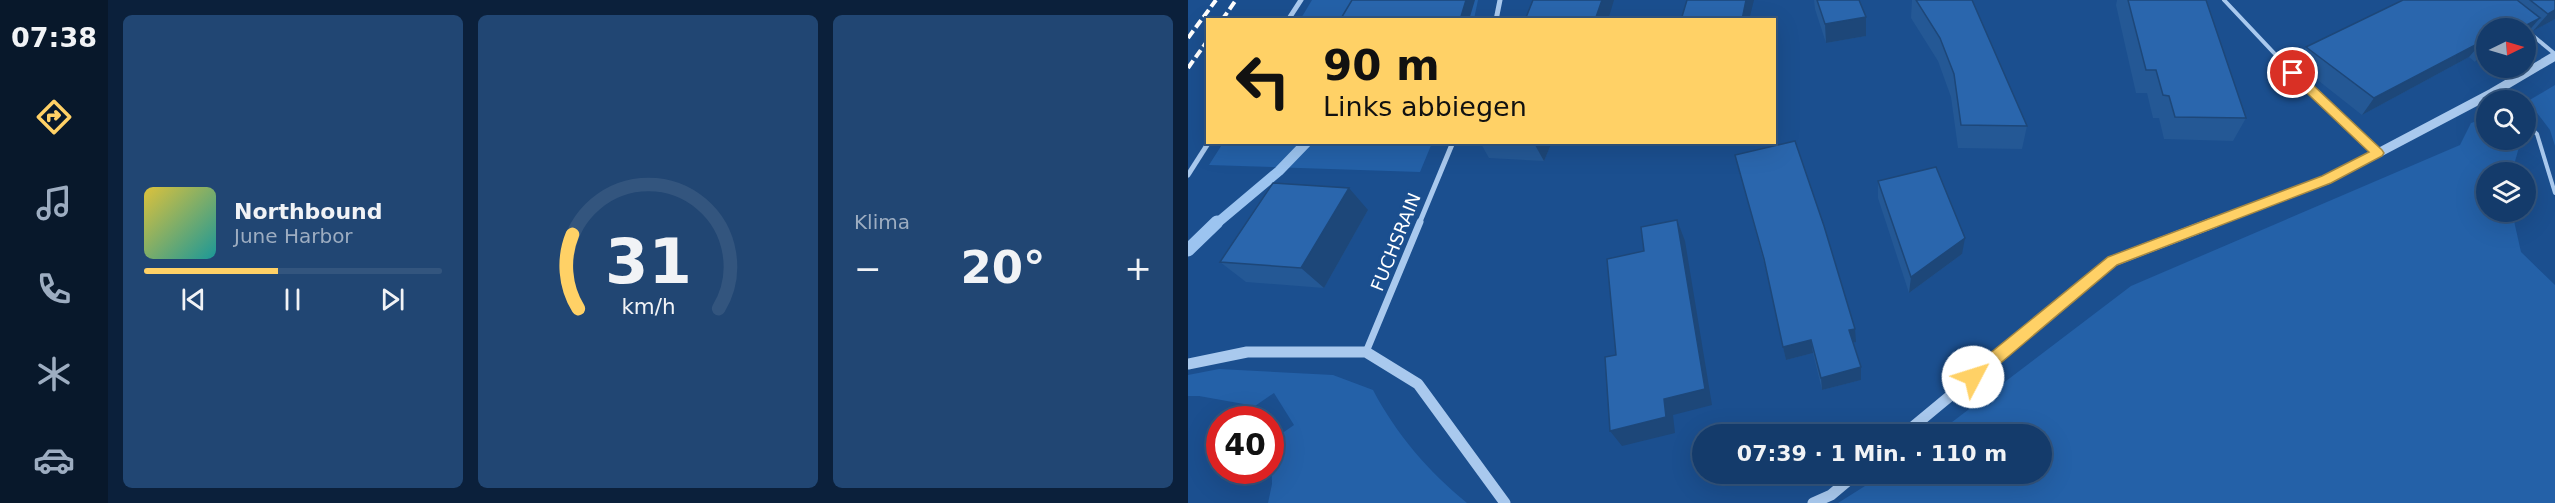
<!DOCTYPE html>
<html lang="de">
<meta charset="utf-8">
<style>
:root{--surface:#143b6b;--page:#214673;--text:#f1f3f6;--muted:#9dadc1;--line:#33557e;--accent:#ffd166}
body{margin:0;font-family:"DejaVu Sans",sans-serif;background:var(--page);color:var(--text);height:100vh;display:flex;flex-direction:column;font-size:22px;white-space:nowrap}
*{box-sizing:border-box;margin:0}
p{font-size:20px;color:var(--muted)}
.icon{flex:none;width:33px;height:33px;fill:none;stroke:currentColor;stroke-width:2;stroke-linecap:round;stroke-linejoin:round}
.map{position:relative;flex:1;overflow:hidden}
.drawer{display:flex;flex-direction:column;gap:15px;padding:15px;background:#0b203b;width:1080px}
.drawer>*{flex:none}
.top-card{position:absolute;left:18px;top:18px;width:570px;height:126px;border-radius:0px;box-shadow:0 6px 24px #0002,0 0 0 2px var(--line);background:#ffd166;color:#111;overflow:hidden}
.needle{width:39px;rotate:85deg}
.controls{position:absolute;left:1288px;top:18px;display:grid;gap:12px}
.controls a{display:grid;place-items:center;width:60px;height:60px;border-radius:50%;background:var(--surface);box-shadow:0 6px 24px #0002,0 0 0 2px var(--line);font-size:30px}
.speed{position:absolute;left:18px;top:406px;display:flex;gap:12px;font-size:30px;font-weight:700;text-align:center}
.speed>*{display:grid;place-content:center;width:78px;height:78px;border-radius:50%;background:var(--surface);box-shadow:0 6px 24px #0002,0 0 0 2px var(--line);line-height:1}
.speed .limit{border:9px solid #d22;background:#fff;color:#111}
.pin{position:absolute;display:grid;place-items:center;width:51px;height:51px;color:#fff;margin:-26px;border:3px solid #fff;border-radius:50%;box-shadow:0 2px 6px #0007}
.me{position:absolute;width:66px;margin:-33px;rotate:50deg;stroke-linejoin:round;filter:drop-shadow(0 0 4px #0008)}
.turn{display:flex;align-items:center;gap:21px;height:126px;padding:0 18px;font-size:27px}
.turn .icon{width:78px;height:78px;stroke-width:2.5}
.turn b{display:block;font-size:42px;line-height:51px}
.big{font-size:45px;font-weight:700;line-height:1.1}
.drawer .card{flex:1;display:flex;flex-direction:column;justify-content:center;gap:9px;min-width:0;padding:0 21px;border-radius:9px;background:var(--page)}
.drawer .dial{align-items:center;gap:0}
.dial svg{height:156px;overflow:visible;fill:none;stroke:var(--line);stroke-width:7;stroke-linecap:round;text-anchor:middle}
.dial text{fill:var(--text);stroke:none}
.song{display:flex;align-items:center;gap:18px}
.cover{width:72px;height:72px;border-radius:9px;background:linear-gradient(135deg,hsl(50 70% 55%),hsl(180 70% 35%))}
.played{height:6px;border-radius:3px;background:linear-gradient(90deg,var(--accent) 45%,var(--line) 45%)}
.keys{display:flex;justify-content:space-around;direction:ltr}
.heat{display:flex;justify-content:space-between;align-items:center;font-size:33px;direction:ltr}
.drawer .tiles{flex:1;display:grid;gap:15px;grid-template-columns:repeat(3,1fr)}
.trip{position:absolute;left:504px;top:424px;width:360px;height:60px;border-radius:30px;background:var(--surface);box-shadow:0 6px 24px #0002,0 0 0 2px var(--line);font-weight:700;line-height:60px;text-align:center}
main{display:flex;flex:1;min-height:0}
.tabs{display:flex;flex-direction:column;width:108px;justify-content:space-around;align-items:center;background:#08182b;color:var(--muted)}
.tabs .icon{width:42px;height:42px}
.tabs .active{color:var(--accent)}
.tabs b{font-size:27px;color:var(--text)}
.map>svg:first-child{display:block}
</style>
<main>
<nav class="tabs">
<b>07:38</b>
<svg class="icon active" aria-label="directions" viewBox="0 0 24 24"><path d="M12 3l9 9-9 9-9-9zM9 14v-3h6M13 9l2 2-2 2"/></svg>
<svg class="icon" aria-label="music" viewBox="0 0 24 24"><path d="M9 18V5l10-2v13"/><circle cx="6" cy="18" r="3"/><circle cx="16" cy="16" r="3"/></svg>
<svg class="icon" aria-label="phone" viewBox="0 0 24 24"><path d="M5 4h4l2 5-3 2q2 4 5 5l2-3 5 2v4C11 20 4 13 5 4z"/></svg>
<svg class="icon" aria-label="climate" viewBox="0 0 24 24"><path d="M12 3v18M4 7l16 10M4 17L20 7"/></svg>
<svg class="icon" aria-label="car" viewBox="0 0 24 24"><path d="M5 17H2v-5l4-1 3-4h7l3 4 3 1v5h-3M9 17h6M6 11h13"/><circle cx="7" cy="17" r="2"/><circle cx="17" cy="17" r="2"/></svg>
</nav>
<section class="drawer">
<div class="tiles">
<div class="card">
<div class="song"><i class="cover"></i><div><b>Northbound</b><p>June Harbor</p></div></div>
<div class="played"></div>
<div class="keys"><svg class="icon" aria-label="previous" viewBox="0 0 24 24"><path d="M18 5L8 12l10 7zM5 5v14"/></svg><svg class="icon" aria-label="pause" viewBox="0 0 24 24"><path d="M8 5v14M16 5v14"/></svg><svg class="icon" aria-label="next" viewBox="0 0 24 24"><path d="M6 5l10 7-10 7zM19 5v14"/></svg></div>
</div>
<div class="card dial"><svg viewBox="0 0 100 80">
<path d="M14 69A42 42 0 1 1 86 69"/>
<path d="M14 69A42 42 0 0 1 11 31" stroke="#ffd166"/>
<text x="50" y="56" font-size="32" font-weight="700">31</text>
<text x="50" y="72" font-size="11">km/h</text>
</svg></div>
<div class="card"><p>Klima</p>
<div class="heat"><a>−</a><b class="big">20°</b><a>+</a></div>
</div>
</div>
</section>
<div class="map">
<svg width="1367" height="503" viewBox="0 0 1367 503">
<rect width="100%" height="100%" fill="#1b4f8f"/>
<!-- green -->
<g fill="#2461a8">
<path d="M124,0h166l-4,19 -174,1z"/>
<path d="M1367,85v61l-5,-16 -22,-29z"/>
<path d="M1299,118v22h34l-9,32h-25v40h25l9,40 34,33v218h-717l46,-29h158v-39h-107l196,-149 329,-141 11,-22z"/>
<path d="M35,143v-1l209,1 -12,29 -211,-7z"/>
<path d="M31,369l114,6 40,15c23,44 56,82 94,113h-199l4,-19 -1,-43 23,-16 -20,-32 -19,13 -56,-10h-11v-21z"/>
</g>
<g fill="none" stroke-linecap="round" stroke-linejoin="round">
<!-- stream-far1 -->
<path stroke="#9cc4f0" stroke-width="10" d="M28,224l63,-53 28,-29"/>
<!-- stream -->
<path stroke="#9cc4f0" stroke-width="13" d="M0,250l29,-28"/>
<!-- service -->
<g stroke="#a9c9ee" stroke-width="4">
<path d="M1036,0l82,87 72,66"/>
<path d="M1338,30l29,24"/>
<path d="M1304,93l8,7"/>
<path d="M1338,124l11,10 18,59"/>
</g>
<!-- minor-far1 -->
<g stroke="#a9c9ee" stroke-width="5">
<path d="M100,20l13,-20"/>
<path d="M308,20l4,-20"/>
<path d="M0,175l21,-33"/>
<path d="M231,224l34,-82"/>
</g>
<!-- minor -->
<path stroke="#a9c9ee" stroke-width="7" d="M178,352l54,-130"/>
<!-- tertiary-far1 -->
<path stroke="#a9c9ee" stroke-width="9" d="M1023,224l116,-44 165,-87 63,-37"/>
<!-- tertiary -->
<g stroke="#a9c9ee" stroke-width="11">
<path d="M0,364l59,-12h119l52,32 87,119"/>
<path d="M715,435l210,-174 102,-39"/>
<path d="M625,503l18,-8 25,-21"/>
</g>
<!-- rail -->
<g stroke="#fff" stroke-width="4" stroke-dasharray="9 4" stroke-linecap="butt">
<path d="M34,20l14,-20"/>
<path d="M0,38l28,-38"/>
<path d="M0,68l20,-28"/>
</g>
</g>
<!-- wall -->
<g fill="#245895">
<path d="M626,0h45l7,36 -40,7 -11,-34z"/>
<path d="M724,0h60l55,126 -5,23 -64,-1 -7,-51 -13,-36 -27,-43z"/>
<path d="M929,0h89l40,118 -13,23 -69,-2 -5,-21h-6l-6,-25h-11l-20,-88z"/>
<path d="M1215,0h152v19l-22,12 -2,-2 -5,5 -39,-6v27l-12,7 -6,-5 -107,58 -66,-52 10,-16z"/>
<path d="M292,142h72l-8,19 -55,-3z"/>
<path d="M547,155l121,187h-3l8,25v13l-39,10 -9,-37 -27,7 -19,-86z"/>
<path d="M690,181l84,73 -53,39 -31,-95z"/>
<path d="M180,210l-44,78 -78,-6 -26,-20z"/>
</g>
<!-- shaded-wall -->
<g fill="#1d4779">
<path d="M278,0h9l-6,20h-9z"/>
<path d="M414,0h12l-6,20h-13z"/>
<path d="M558,0h8l-5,20h-7z"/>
<path d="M1367,10v9l-22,12 15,-17z"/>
<path d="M678,17v19l-40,7 -1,-19z"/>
<path d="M1352,18l-14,16v-6h-5z"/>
<path d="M1295,41l-14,16 -107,58 12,-17z"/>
<path d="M1299,48v7l-12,7z"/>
<path d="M348,142h16l-8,19 -9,-16z"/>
<path d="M161,188l19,22 -44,78 -23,-20z"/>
<path d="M489,220l8,21 27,164 -39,10 2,18 -53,13 -12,-15 54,-32z"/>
<path d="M777,238l-3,16 -53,39 2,-16z"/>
<path d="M667,329l1,13 -6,1 -1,-13z"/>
<path d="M623,340l2,13 -27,7 -3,-13z"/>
<path d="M673,367v13l-39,10 -1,-12z"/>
</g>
<!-- building -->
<g fill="#2a66ad" stroke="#1d4779" stroke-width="1.5">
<path d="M164,0h114l-6,20h-120z"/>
<path d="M345,0h69l-7,20h-70z"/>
<path d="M499,0h59l-4,20h-61z"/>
<path d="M629,0h42l7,17 -41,7z"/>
<path d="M728,0h56l55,126 -66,-1 -7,-51 -14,-36z"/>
<path d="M940,0h78l40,118 -71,-1 -6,-21 -6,-1 -7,-25h-10z"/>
<path d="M1215,0h114l23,18 -19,10h-34v16l-4,-3 -109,57 -68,-51z"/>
<path d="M1342,0h25v10l-7,4z"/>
<path d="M607,141l29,85 31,103 -6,1 12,37 -40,11 -10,-38 -28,7 -19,-88 -29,-104z"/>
<path d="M313,142h35l-1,3z"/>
<path d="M748,167l29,71 -54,39 -33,-96z"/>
<path d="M85,183l76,5 -48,80 -81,-6z"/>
<path d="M489,220l28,169 -41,10 2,18 -56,14 -5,-74 11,-2 -9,-96 37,-8 -3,-24z"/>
</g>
<!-- route -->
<path fill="#ffd166" stroke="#a68842" stroke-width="1.5" d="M1105,69l4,1 85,80 2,3 -2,3 -51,27 -214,82 -139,117 -5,2 -6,-2 -2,-5 2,-5 141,-115 214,-81 47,-24 -80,-76 -2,-3z"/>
<g text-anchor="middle" stroke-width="6" stroke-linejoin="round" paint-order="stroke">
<!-- street labels -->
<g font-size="18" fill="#fff" stroke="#1b4f8f">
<text transform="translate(208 242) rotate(-68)" y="6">FUCHSRAIN</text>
</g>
</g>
</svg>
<div class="controls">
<a><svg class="needle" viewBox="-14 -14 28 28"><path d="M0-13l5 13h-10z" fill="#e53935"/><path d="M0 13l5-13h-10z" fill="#9dadc1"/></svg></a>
<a><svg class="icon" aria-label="search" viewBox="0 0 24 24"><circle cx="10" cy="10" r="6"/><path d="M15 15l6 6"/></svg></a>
<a><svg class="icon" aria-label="layers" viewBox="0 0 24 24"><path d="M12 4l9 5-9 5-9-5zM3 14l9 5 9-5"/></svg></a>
</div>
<div class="speed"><div class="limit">40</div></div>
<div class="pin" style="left:1105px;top:73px;background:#d93025"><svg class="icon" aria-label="arrive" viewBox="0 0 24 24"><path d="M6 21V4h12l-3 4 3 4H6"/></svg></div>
<svg class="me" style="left:785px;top:377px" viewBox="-20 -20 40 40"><circle r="19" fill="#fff"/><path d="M0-13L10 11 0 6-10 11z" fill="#ffd166"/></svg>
<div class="trip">07:39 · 1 Min. · 110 m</div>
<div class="top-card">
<div class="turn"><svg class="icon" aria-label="left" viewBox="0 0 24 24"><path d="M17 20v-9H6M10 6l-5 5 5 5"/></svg><div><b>90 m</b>Links abbiegen</div></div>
</div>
</div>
</main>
